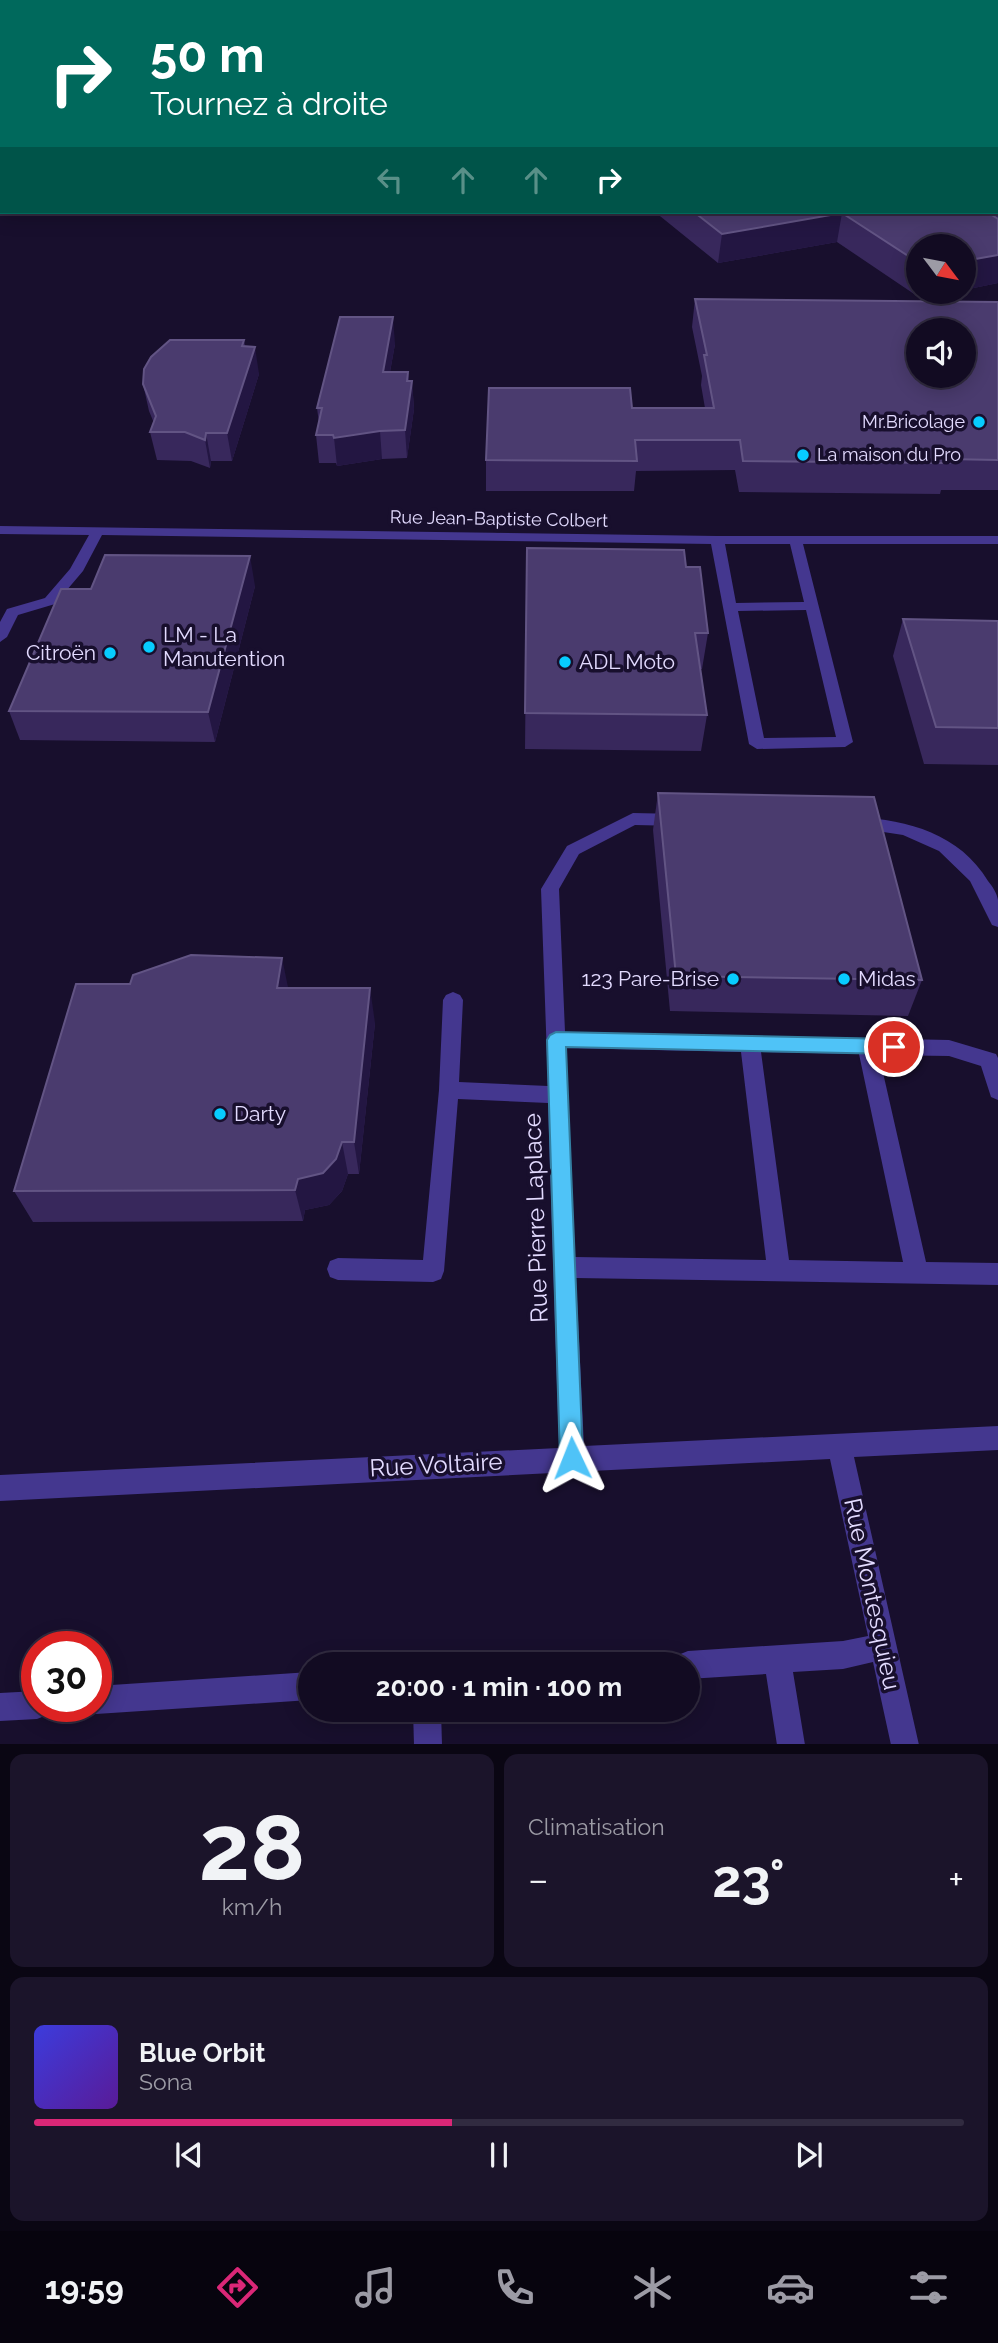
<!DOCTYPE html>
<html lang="fr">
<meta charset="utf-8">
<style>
:root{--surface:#120b22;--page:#1b142a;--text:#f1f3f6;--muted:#9c9ba5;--line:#312b40;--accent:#db2777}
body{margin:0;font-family:Raleway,sans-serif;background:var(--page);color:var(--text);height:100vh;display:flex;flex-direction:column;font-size:26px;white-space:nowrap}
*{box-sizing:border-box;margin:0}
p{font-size:23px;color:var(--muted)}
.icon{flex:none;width:38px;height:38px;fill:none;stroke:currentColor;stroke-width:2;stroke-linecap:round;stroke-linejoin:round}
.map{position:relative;height:1744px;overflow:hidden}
.drawer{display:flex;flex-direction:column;gap:10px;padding:10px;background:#0a0613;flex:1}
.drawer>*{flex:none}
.guide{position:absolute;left:0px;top:0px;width:999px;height:214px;box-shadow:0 4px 18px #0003,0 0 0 2px var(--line);background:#00695c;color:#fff;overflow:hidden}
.needle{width:46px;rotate:122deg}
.controls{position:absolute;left:906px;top:234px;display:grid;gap:14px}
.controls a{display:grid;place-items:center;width:70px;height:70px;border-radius:50%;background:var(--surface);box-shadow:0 4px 18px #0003,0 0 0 2px var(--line);font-size:35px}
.speed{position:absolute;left:21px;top:1631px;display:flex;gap:14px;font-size:35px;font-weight:700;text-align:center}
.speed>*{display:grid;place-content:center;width:91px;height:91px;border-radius:50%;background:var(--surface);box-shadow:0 4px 18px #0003,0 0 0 2px var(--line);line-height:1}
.speed .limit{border:10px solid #d22;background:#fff;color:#111}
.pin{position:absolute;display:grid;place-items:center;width:60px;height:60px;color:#fff;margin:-30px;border:4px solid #fff;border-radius:50%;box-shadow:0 2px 7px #0007}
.me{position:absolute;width:77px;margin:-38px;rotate:358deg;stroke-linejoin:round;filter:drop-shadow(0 0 5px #0008)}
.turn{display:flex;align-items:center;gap:24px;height:147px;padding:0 35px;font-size:32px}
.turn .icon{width:91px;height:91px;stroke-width:2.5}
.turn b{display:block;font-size:49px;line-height:60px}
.lanes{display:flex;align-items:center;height:66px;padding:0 35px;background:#0003;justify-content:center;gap:35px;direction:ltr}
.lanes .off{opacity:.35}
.big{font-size:52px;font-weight:700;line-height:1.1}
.drawer .tile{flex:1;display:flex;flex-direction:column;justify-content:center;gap:10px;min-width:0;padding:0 24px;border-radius:14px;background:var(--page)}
.drawer .dial{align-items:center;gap:0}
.dial b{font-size:91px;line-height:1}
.song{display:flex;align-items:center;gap:21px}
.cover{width:84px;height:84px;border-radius:10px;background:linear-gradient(135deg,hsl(240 70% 55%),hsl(270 70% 35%))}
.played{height:7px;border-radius:4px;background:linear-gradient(90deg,var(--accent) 45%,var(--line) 45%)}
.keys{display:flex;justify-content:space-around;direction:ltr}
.heat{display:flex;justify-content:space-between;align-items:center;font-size:38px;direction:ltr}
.drawer .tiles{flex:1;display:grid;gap:10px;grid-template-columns:1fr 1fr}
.tile:last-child{grid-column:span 2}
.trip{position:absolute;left:298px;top:1652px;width:402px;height:70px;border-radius:35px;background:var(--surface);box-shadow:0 4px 18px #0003,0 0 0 2px var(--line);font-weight:700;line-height:70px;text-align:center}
.tab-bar{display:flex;height:112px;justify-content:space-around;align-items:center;background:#07040e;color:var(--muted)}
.tab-bar .icon{width:49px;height:49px}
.tab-bar .active{color:var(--accent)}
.tab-bar b{font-size:32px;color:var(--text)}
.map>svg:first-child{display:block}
</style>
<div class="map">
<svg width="998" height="1745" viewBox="0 0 998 1745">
<rect width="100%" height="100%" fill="#180f2d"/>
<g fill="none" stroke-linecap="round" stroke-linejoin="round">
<!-- minor -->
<g fill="#44378f" fill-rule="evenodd">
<path d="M444,0h8l1,2h-8z"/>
<path d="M549,0h18l-21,2z"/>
<path d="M577,0h8l1,2h-8z"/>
<path d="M774,0h17l-20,2z"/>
<path d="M0,18h2l-2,5z"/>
<rect x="0" y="83" width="2" height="4"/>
<path d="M0,526l717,10h281v8h-195l50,198 -8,5 -88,2 -8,-5 -38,-200 -609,-9 -19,36 -28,33 -37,11 -11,22 -7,5v-20l7,-13 38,-11 25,-29 19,-34 -89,-1zM725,544h65l14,58 -68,1zM806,610l30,127 -72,1 -26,-127z"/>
<path d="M633,813l46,1 8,6 -8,6 -44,-1 -56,29 -20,35 6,143 384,8 47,14 2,4v42l-7,-3 -10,-31 -32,-10 -70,-1 47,207 72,1v22l-422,-7 8,168 414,-20v24l-144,7 65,288h-28l-18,-83 -30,7 -50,3 12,73h-28l-11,-71 -78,5v-15h-13l3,-9 10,-4 155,-10 25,-5 -38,-177 -830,42v-26l559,-27 -11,-345 -90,-4 -14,172 -3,8 -8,3 -95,-2 -8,-3 -3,-8 3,-8 8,-3 85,2 16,-170 4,-90 3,-5 7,-3 7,3 3,5 -4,82 89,4 -7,-197 26,-43zM566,1048l175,4 25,208 -191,-3zM761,1052l98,2 44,208 -114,-2z"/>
<path d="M857,817c51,3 103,17 131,64 4,5 9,12 10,19 0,8 0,18 0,27l-6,-2 -22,-44 -31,-30 -36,-16 -52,-8 -2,-4 2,-4z"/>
<path d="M310,1672v28l-214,14 -10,-4 -1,-4h11v-20z"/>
<path d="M37,1691v15h13l-3,9 -10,4 -37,2v-28z"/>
<path d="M413,1710h28l1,35h-28z"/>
</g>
<!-- major -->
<g fill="#d562ff" fill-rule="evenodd">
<path d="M659,0h8l1,2h-8z"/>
<path d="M681,0h8l1,2h-8z"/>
</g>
</g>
<!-- wall -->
<g fill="#38285c">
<path d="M5,0h240l-1,2h-238z"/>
<path d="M872,0h126v124v-122h-126z"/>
<path d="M655,212h343v71l-34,7v-43h-45v45h32l-31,6 -83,-56 -119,21z"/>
<path d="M695,299l303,3v188h-57l-1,4 -201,-2 -4,-22 -99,1 -2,20h-148v-31l146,-52h73l-4,-23 1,-9 -10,-49z"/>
<path d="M244,340l1,6 14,28 -27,87h-21l-1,7 -19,-7 -34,-1 -7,-28 4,-9 -5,-12 -6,-27z"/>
<path d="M395,344l-5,28h18l1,9h3l2,28 -7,49 -25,1 -45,7 -1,-3h-17l-3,-28 3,-12 -2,-15z"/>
<path d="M527,548l159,19 22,66 -6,36h-2l7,46 -6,36 -176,-2z"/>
<path d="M255,586l-40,156 -195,-2 -11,-29 82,-122z"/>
<path d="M903,619l95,2v144l-74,-1 -31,-108z"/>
<path d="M658,793l264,187 -14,36 -238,-5 -17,-181z"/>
<path d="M130,984l158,4 87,35 -16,151h-11l-6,17 -13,14 -24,5 -2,11 -270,1 -19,-31z"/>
</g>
<!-- shaded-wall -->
<g fill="#231642">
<path d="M219,0h26l-1,2h-25z"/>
<path d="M842,213l-5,29 -119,21 4,-29z"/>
<path d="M998,255v28l-34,7v-29z"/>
<path d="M921,292h30l-31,6z"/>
<path d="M393,317l2,27 -10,55 -2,-27z"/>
<path d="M255,347l4,27 -27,87 -5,-28z"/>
<path d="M408,372l2,26 2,-17 2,28 -7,49 -2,-28 2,-49z"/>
<path d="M380,431l2,28 -45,7 -3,-28z"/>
<path d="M206,433l5,28 -1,7 -5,-28z"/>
<path d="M250,556l5,30 -40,156 -7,-30z"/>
<path d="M282,958l7,34 -12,-4z"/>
<path d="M370,988l5,35 -16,151 -5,-32z"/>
<path d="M342,1142l6,32 -6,17 -13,14 -24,5 -2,11 -8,-31 3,-11z"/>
</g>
<!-- building -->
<g fill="#4a3b6e" stroke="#625484" stroke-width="2" fill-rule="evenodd">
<path d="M5,0h157l-2,2h-135l1,-1z"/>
<path d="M907,0h91v93v-91h-87z"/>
<path d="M998,207v6l-6,2 6,4v36l-34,6v-14h-45v16l-77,-50 -120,21 -28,-22h304z"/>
<path d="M695,299l303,3v158l-51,-1 2,4 -206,-2 -3,-21h-105l2,21 -151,-1 3,-72h141l2,20h82l-10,-53h3zM919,331h45v45h-45z"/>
<path d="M340,317h53l-10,55h25l-1,9h5l-7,49 -25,1 -46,7 -1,-3h-17l6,-27h-5z"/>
<path d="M170,340h74l-2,6 13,1 -28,86h-21l-1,7 -20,-8h-35l6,-16 -13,-32 1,-15 7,-12z"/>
<path d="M527,548l157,2 2,17h14l8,66h-13l12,82 -182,-2z"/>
<path d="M105,555l145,1 -42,156 -199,-1 52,-122h30z"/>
<path d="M903,619l95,2v107l-62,-1z"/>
<path d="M658,793l216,4 48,183 -246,-4z"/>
<path d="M191,955l91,3 -5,30h93l-16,154h-12l-6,17 -13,14 -25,6 -3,11 -281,1 62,-207h54l3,-9z"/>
</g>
<!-- route -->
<path fill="#4fc3f7" stroke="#337fa1" stroke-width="2" d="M556,1032l338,7 7,3 2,5 -2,5 -7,2 -328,-7 17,411 -3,8 -8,3 -8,-3 -4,-8 -13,-418 3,-5z"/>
<!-- markers -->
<g fill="#07ccff" stroke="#180f2d" stroke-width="2.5">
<circle cx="979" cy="422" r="7"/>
<circle cx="803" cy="455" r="7"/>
<circle cx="149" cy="647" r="7"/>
<circle cx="110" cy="653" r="7"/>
<circle cx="565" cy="662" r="7"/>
<circle cx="733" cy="979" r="7"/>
<circle cx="844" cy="979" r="7"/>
<circle cx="220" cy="1114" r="7"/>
</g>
<g text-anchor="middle" stroke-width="7" stroke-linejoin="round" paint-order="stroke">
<!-- far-poi labels -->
<g font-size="18" fill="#e3dbff" stroke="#180f2d" text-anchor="end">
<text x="965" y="428">Mr.Bricolage</text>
<text x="817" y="461" text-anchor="start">La maison du Pro</text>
</g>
<!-- far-street labels -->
<g font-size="18" fill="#e3dbff" stroke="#180f2d">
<text transform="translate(499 519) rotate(1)" y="6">Rue Jean-Baptiste Colbert</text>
</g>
<!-- poi labels -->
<g font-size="21" fill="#e3dbff" stroke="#180f2d" text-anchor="start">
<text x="163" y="642">LM - La<tspan x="163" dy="24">Manutention</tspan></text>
<text x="96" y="660" text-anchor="end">Citroën</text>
<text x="579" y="669">ADL Moto</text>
<text x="719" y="986" text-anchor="end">123 Pare-Brise</text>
<text x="858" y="986">Midas</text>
<text x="234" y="1121">Darty</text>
</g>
<!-- near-street labels -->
<g font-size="24" fill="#e3dbff" stroke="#180f2d">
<text transform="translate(536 1218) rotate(-92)" y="8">Rue Pierre Laplace</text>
<text transform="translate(436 1465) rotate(-3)" y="8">Rue Voltaire</text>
<text transform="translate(872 1594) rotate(78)" y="8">Rue Montesquieu</text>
</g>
</g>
</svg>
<div class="controls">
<a><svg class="needle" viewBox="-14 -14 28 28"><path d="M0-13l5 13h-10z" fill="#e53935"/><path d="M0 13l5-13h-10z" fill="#9c9ba5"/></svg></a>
<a><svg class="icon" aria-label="sound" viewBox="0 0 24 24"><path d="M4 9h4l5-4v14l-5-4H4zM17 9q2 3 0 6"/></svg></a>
</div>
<div class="speed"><div class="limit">30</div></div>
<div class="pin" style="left:894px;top:1047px;background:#d93025"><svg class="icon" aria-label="arrive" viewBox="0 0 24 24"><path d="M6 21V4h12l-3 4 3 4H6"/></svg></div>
<svg class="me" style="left:572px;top:1458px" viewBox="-20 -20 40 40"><path d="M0-17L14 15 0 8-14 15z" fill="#4fc3f7" stroke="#fff" stroke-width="4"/></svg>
<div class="trip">20:00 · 1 min · 100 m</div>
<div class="guide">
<div class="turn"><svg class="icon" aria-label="right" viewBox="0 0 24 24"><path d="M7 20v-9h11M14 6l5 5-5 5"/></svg><div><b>50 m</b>Tournez à droite</div></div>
<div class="lanes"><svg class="icon off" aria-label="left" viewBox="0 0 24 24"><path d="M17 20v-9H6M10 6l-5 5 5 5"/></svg><svg class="icon off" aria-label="ahead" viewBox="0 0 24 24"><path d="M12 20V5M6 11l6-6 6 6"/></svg><svg class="icon off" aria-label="ahead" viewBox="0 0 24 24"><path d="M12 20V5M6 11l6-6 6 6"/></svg><svg class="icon" aria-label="right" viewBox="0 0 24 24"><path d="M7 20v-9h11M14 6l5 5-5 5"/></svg></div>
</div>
</div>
<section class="drawer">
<div class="tiles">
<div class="tile dial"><b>28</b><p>km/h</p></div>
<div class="tile"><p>Climatisation</p>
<div class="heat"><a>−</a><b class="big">23°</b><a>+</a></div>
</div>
<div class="tile">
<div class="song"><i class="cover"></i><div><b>Blue Orbit</b><p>Sona</p></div></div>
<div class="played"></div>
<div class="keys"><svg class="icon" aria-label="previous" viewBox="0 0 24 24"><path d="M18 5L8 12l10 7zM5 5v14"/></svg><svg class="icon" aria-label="pause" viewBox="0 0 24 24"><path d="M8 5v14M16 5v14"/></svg><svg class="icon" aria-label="next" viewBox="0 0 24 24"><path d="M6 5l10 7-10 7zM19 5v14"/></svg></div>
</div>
</div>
</section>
<nav class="tab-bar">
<b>19:59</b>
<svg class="icon active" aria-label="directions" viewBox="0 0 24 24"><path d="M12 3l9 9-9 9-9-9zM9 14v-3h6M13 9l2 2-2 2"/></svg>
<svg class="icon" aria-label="music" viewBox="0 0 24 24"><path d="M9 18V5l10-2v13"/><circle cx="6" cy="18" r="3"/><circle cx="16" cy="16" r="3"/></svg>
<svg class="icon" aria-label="phone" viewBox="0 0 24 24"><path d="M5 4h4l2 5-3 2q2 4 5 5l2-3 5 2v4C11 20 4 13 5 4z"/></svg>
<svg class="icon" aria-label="climate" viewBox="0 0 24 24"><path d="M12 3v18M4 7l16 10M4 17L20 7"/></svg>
<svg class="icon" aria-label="car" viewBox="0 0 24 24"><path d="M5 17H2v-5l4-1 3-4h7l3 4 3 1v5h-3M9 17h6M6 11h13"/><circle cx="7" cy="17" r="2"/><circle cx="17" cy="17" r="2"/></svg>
<svg class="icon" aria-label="filters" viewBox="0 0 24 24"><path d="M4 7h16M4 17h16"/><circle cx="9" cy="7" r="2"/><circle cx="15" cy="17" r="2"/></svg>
</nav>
